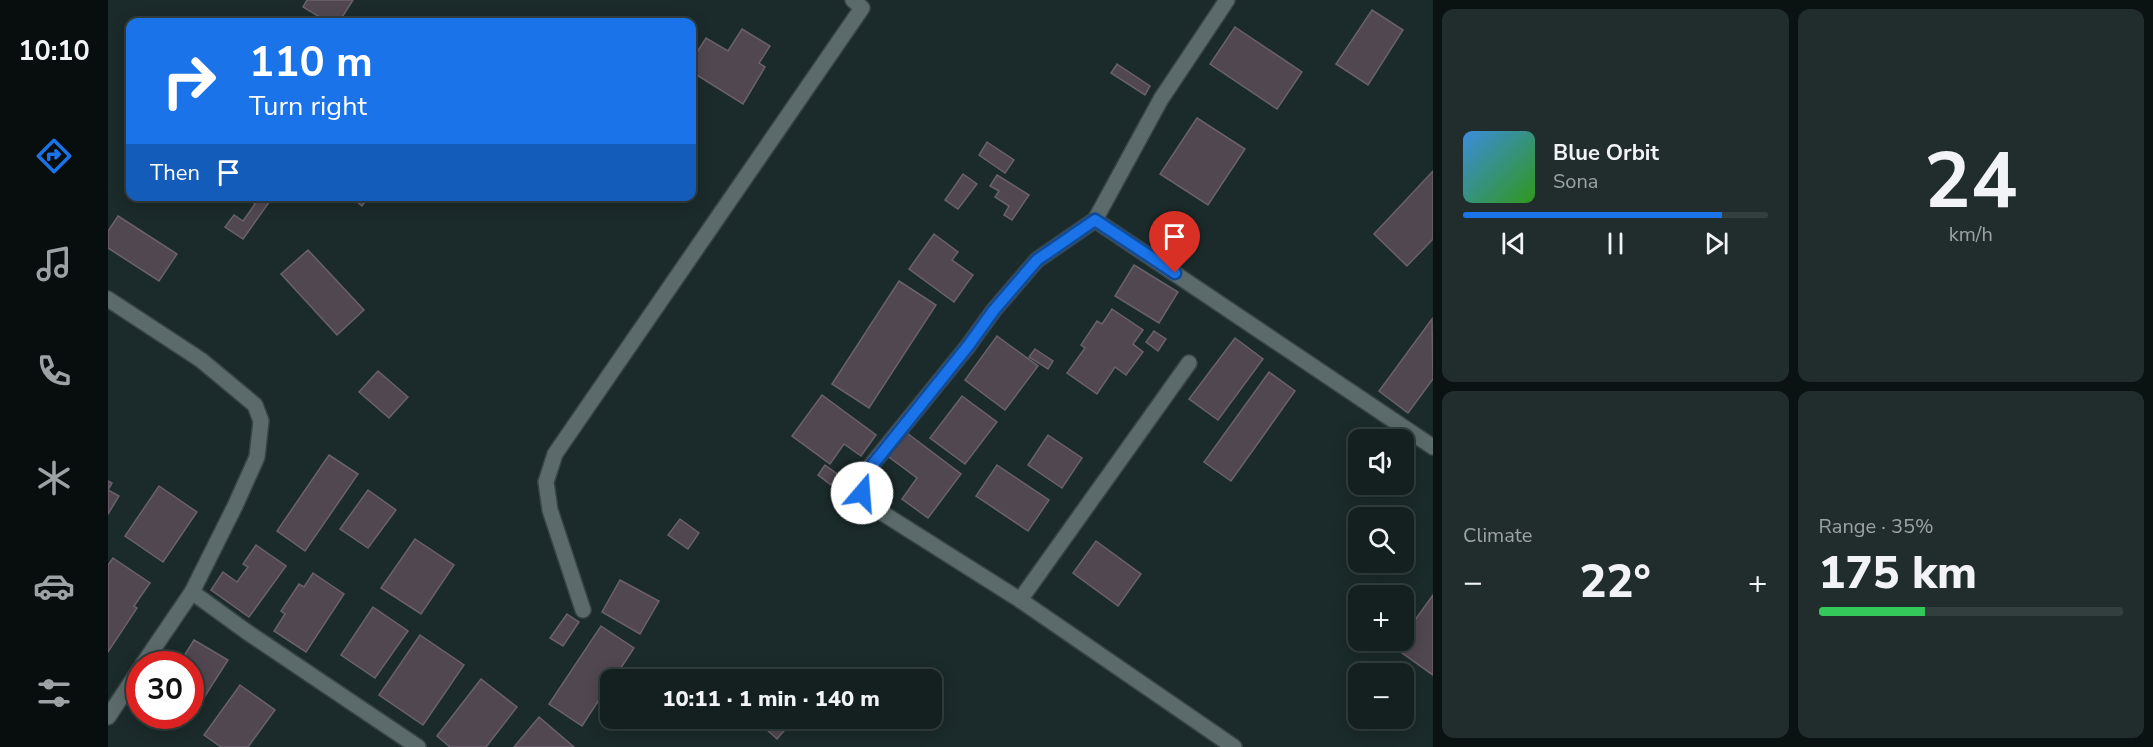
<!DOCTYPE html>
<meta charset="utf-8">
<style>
:root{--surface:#142020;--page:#212d2d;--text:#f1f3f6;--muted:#9da3a5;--line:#333e3e;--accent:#1a73e8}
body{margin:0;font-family:"Nunito Sans",sans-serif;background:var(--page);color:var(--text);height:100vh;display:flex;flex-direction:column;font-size:22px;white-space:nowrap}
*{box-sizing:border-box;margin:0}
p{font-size:20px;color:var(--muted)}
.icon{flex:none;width:33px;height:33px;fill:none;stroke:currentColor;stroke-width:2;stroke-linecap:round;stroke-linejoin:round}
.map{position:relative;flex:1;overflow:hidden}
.sheet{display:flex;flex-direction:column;gap:9px;padding:9px;background:#0b1212;width:720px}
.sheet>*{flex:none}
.top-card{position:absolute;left:18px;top:18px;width:570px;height:183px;border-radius:12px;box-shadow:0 3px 15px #0003,0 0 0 2px var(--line);background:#1a73e8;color:#fff;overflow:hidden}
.buttons{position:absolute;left:1240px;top:429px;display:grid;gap:12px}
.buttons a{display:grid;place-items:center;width:66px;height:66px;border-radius:12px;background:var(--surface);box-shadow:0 3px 15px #0003,0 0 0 2px var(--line);font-size:30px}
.speed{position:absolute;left:18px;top:651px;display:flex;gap:12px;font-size:30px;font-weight:700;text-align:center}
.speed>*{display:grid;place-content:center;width:78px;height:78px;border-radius:50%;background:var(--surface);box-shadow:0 3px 15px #0003,0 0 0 2px var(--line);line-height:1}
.speed .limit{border:9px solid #d22;background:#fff;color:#111}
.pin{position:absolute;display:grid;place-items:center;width:51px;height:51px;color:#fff;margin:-62px -26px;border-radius:50% 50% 50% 0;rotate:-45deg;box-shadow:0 0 6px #0007}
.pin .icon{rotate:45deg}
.me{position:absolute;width:66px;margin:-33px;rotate:18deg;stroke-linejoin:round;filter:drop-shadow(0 0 4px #0008)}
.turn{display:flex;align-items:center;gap:21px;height:126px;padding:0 24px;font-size:27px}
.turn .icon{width:78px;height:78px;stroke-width:2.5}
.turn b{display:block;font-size:42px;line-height:51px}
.then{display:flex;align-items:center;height:57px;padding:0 24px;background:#0003;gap:12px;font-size:22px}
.big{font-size:45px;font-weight:800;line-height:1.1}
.sheet .widget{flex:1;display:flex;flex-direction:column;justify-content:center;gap:9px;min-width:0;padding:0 21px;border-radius:12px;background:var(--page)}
.sheet .dial{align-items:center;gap:0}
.dial b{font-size:78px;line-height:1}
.song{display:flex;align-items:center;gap:18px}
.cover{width:72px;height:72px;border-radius:9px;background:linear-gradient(135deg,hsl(210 70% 55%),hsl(110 70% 35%))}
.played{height:6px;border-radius:3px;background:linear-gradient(90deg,var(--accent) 85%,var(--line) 85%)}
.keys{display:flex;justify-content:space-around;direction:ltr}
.heat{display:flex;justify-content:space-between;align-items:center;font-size:33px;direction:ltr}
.charge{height:9px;border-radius:4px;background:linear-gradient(90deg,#34c759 35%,var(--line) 0)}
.sheet .tiles{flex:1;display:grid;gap:9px;grid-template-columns:repeat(2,1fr)}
.trip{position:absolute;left:492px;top:669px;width:342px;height:60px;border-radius:12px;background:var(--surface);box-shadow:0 3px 15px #0003,0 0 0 2px var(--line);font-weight:800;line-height:60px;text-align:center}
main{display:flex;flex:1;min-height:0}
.tab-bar{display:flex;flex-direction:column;width:108px;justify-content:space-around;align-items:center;background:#080d0d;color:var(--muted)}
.tab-bar .icon{width:42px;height:42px}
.tab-bar .active{color:var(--accent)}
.tab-bar b{font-size:27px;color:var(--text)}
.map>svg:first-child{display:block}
</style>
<main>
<nav class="tab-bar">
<b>10:10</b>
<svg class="icon active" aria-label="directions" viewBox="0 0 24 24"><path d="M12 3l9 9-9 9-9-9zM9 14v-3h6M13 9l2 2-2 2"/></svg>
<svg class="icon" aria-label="music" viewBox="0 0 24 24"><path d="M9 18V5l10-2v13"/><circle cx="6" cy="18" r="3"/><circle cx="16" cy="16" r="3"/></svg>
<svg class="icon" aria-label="phone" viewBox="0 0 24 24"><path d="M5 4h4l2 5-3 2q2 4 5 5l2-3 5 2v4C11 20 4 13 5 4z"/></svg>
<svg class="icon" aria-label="climate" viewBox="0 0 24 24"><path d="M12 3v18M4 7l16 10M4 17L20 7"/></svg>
<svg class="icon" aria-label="car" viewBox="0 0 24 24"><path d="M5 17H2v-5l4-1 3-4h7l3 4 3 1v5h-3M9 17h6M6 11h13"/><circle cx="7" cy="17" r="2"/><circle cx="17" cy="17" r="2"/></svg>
<svg class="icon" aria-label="filters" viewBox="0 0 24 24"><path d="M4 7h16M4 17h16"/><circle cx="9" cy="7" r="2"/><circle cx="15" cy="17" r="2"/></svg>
</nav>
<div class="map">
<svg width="1325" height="747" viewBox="0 0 1325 747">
<rect width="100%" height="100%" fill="#1b2a2a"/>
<!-- building -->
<g fill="#504751" stroke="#6b616c" stroke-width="1.5">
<path d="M199,0h46l-14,22h-11l-25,-15z"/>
<path d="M1264,10l31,20 -35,55 -32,-21z"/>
<path d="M1127,27l67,45 -25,37 -67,-45z"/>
<path d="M634,29l28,17 -11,17 6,4 -22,37 -51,-32v-12l14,-22 22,13z"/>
<path d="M1009,64l33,22 -5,9 -34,-22z"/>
<path d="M1089,118l48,31 -37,56 -48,-31z"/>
<path d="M879,142l27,18 -9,13 -26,-18z"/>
<path d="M1325,171v68l-26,27 -33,-32z"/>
<path d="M855,174l14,10 -19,25 -13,-9z"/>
<path d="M889,175l32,20 -17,25 -8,-5 5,-9 -14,-9 4,-6 -9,-5z"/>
<path d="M156,196l6,5 -27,38 -18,-12 9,-12 9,6 12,-17 -8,-8z"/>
<path d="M242,196h19l-7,10z"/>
<path d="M10,216l59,38 -18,27 -51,-33v-17z"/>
<path d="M826,234l24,18 -6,8 21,15 -19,27 -45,-33z"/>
<path d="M200,250l56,60 -27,25 -56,-61z"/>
<path d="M1026,265l44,27 -19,31 -44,-27z"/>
<path d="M791,281l37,24 -67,103 -37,-24z"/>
<path d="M1004,309l31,21 -10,14 10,8 -17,23 -11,-8 -18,27 -30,-21 18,-25 -4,-3 16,-24 5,3z"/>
<path d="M1324,319l1,60 -25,34 -29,-22z"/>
<path d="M1046,331l12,8 -8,12 -12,-9z"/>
<path d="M889,336l41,30 -33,44 -40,-30z"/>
<path d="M1127,338l28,21 -45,61 -29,-21z"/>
<path d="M927,349l18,12 -5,8 -19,-12z"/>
<path d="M270,371l30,26 -19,21 -30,-26z"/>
<path d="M1161,372l26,19 -64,90 -27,-19z"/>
<path d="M714,395l54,40 -15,21 -17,-12 -14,20 -38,-28z"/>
<path d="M854,396l35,26 -32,42 -35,-26z"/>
<path d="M799,433l54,41 -33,44 -26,-19 15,-21 -28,-21z"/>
<path d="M940,435l34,23 -20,30 -34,-23z"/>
<path d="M221,455l29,19 -53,77 -28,-20z"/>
<path d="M717,465l22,16 -8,10 -21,-16z"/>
<path d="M889,465l52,35 -21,31 -52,-35z"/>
<path d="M0,481l4,2 -4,7 11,6 -11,18z"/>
<path d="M51,486l38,26 -34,50 -38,-26z"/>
<path d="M260,490l28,20 -28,38 -28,-19z"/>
<path d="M572,519l19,14 -11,16 -20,-14z"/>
<path d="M307,539l39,26 -33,49 -40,-26z"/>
<path d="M988,541l45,33 -23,32 -45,-33z"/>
<path d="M148,545l30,21 -37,51 -38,-27 12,-18 14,10 11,-15 -5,-3z"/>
<path d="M5,558l37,25 -16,23 3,2 -29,44v-87z"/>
<path d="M205,573l31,21 -38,58 -32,-21 11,-17 -4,-3 18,-27 5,3z"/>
<path d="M512,580l39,21 -19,33 -38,-22z"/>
<path d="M1325,595v80l-38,-27 5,-8h4v-5z"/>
<path d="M265,607l35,24 -33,47 -34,-23z"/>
<path d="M459,614l12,8 -16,24 -13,-8z"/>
<path d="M493,626l33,22 -21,32h-3v3l-28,43 -33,-22z"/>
<path d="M312,635l44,30 -41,60 -44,-30z"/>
<path d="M86,640l34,20 -30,47 -8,-5v-38h-25l4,-6 10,6z"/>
<path d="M373,679l36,28 -31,40h-36l-13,-11z"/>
<path d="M132,685l35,25 -27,37h-27l-17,-12z"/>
<path d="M431,717l35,30h-60z"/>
<path d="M646,718h29l7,6 -13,15z"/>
</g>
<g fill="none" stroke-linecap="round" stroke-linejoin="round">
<defs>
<g id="minor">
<path d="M1119,0l-66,99 -66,121 -58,40 -43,50 -26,36 -103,127 -2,20 13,16 144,91 214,147"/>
<path d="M987,220l338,227"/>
<path d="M0,299l93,61 54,45 6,16 -4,36 -22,49 -43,86 -49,72"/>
<path d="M84,592l55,40 171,115"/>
<path d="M912,600l169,-237"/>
<path d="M475,610l-33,-100 -4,-28 9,-28 307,-446 -9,-8"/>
<path d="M0,717l32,-48"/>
</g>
</defs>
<!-- minor casing -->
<use href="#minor" stroke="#384445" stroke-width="18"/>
<!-- minor -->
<use href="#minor" stroke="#5b6b6c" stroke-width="15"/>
</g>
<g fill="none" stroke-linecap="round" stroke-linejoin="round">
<defs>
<path id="route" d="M754,493l4,-20 102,-127 26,-36 43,-50 58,-40 80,53"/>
</defs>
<!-- route casing -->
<use href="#route" stroke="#114b97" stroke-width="15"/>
<!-- route -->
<use href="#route" stroke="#1a73e8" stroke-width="10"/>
</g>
</svg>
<div class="buttons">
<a><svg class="icon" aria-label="sound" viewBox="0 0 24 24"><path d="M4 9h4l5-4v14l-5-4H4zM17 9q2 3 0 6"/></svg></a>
<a><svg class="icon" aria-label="search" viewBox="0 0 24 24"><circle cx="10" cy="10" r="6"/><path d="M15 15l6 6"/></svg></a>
<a>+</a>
<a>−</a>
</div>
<div class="speed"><div class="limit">30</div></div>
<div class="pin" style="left:1067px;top:273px;background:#d93025"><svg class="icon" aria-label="arrive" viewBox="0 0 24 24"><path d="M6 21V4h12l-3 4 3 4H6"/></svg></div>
<svg class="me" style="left:754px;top:493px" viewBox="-20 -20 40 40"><circle r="19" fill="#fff"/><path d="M0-13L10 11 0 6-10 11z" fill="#1a73e8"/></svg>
<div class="trip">10:11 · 1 min · 140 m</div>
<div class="top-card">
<div class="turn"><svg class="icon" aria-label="right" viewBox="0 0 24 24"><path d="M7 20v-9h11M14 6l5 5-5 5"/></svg><div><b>110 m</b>Turn right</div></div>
<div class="then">Then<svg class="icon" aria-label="arrive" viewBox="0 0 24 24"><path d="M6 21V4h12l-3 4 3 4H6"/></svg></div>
</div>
</div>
<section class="sheet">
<div class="tiles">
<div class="widget">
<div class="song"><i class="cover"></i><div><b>Blue Orbit</b><p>Sona</p></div></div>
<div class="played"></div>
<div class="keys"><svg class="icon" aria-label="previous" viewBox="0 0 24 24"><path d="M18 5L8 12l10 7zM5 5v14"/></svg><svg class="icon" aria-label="pause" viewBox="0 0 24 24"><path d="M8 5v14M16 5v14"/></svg><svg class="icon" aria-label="next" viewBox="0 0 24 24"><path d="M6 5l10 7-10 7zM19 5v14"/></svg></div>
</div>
<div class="widget dial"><b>24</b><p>km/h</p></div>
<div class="widget"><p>Climate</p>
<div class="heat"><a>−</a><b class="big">22°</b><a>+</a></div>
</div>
<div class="widget"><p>Range · 35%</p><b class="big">175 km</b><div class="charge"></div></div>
</div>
</section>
</main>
